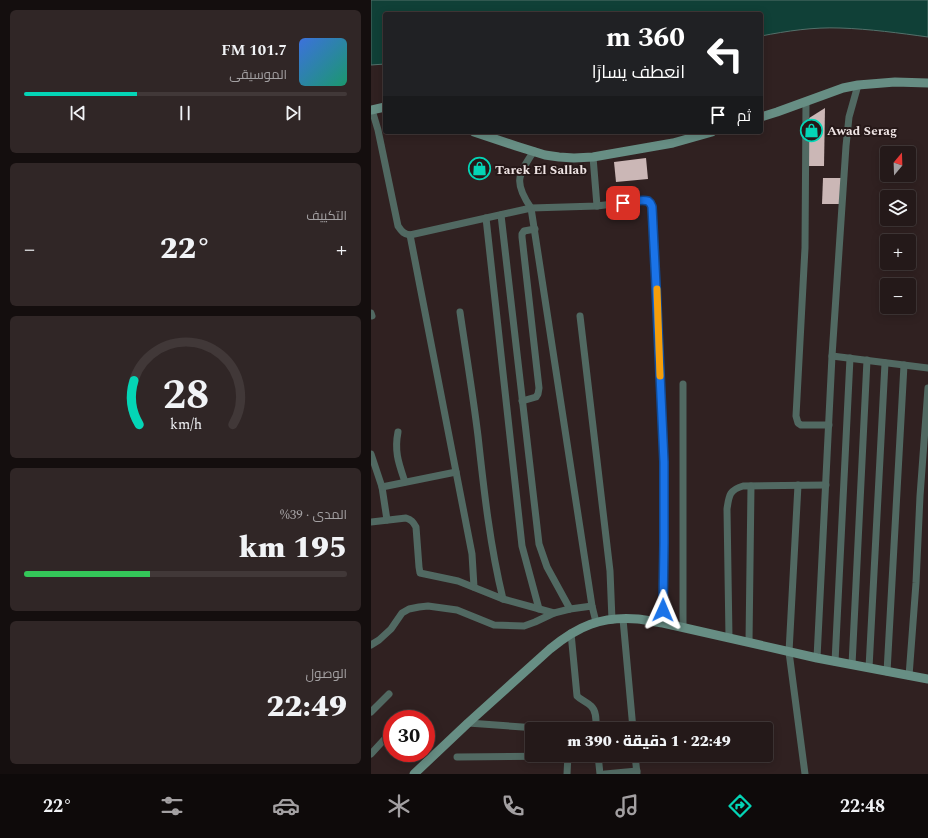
<!DOCTYPE html>
<html lang="ar">
<meta charset="utf-8">
<style>
:root{--surface:#241919;--page:#302626;--text:#f1f3f6;--muted:#a3a0a2;--line:#413838;--accent:#04d5b6}
body{margin:0;font-family:Spectral,Cairo,serif;background:var(--page);color:var(--text);direction:rtl;height:100vh;display:flex;flex-direction:column;font-size:15px;white-space:nowrap}
*{box-sizing:border-box;margin:0}
p{font-size:13px;color:var(--muted)}
.icon{flex:none;width:22px;height:22px;fill:none;stroke:currentColor;stroke-width:2;stroke-linecap:round;stroke-linejoin:round}
.map{position:relative;flex:1;overflow:hidden;direction:ltr}
.details{display:flex;flex-direction:column;gap:10px;padding:10px;background:#140e0e;width:371px}
.details>*{flex:none}
.hud{position:absolute;left:12px;top:12px;width:380px;height:122px;border-radius:4px;box-shadow:0 2px 10px #0003,0 0 0 1px var(--line);direction:rtl;background:#202124;color:#fff;overflow:hidden}
.needle{width:26px;rotate:19deg}
.tools{position:absolute;left:509px;top:146px;display:grid;gap:8px}
.tools a{display:grid;place-items:center;width:36px;height:36px;border-radius:4px;background:var(--surface);box-shadow:0 2px 10px #0003,0 0 0 1px var(--line);font-size:20px}
.speed{position:absolute;left:12px;top:710px;display:flex;gap:8px;font-size:20px;font-weight:700;text-align:center}
.speed>*{display:grid;place-content:center;width:52px;height:52px;border-radius:50%;background:var(--surface);box-shadow:0 2px 10px #0003,0 0 0 1px var(--line);line-height:1}
.speed .limit{border:6px solid #d22;background:#fff;color:#111}
.pin{position:absolute;display:grid;place-items:center;width:34px;height:34px;color:#fff;margin:-17px;border-radius:8px;box-shadow:0 2px 6px #0006}
.me{position:absolute;width:44px;margin:-22px;rotate:1deg;stroke-linejoin:round;filter:drop-shadow(0 0 3px #0008)}
.turn{display:flex;align-items:center;gap:14px;height:84px;padding:0 12px;font-size:18px}
.turn .icon{width:52px;height:52px;stroke-width:2.5}
.turn b{display:block;font-size:28px;line-height:34px}
.then{display:flex;align-items:center;height:38px;padding:0 12px;background:#0003;gap:8px;font-size:15px}
.big{font-size:30px;font-weight:800;line-height:1.1}
.details .tile{flex:1;display:flex;flex-direction:column;justify-content:center;gap:6px;min-width:0;padding:0 14px;border-radius:6px;background:var(--page)}
.details .dial{align-items:center;gap:0}
.dial svg{height:104px;overflow:visible;fill:none;stroke:var(--line);stroke-width:7;stroke-linecap:round;text-anchor:middle}
.dial text{fill:var(--text);stroke:none}
.song{display:flex;align-items:center;gap:12px}
.cover{width:48px;height:48px;border-radius:6px;background:linear-gradient(135deg,hsl(220 70% 55%),hsl(160 70% 35%))}
.played{height:4px;border-radius:2px;background:linear-gradient(90deg,var(--accent) 35%,var(--line) 35%)}
.keys{display:flex;justify-content:space-around;direction:ltr}
.heat{display:flex;justify-content:space-between;align-items:center;font-size:22px;direction:ltr}
.charge{height:6px;border-radius:3px;background:linear-gradient(90deg,#34c759 39%,var(--line) 0)}
.trip{position:absolute;left:154px;top:722px;width:248px;height:40px;border-radius:4px;background:var(--surface);box-shadow:0 2px 10px #0003,0 0 0 1px var(--line);font-weight:800;line-height:40px;text-align:center;direction:rtl}
.dock{display:flex;height:64px;justify-content:space-around;align-items:center;background:#0e0a0a;color:var(--muted)}
.dock .icon{width:28px;height:28px}
.dock .selected{color:var(--accent)}
.dock b{font-size:18px;color:var(--text)}
main{display:flex;flex:1;min-height:0}
.map>svg:first-child{display:block}
</style>
<main>
<div class="map">
<svg width="557" height="774" viewBox="0 0 557 774">
<rect width="100%" height="100%" fill="#302121"/>
<!-- water -->
<path fill="#104037" stroke="#53716b" d="M0,0h557v37c-29,-4 -58,-8 -88,-9 -27,-1 -53,3 -79,8v-22h-376v50l-14,1z"/>
<!-- building -->
<g fill="#cbb7b6">
<path d="M454,108l-1,58h-17l-1,-46z"/>
<path d="M275,158l2,21 -32,3 -2,-20z"/>
<path d="M452,178h18v26h-19z"/>
</g>
<g fill="none" stroke-linecap="round" stroke-linejoin="round">
<!-- street -->
<g stroke="#516962" stroke-width="7">
<path d="M435,102l-1,146 -9,168 2,7 3,2h28"/>
<path d="M1,110l6,20 20,96c4,6 6,8 12,9l121,-27 66,-2 39,-5h12l2,2 2,4 1,19 11,236v81l-1,80"/>
<path d="M163,151c-17,25 -20,32 -3,57l61,398"/>
<path d="M222,157l4,49"/>
<path d="M130,215l38,329 8,23 23,42"/>
<path d="M115,218l36,328 17,63"/>
<path d="M39,235l62,319 2,33"/>
<path d="M89,312c6,41 13,83 18,124 6,55 12,110 25,163"/>
<path d="M0,313l1,3"/>
<path d="M209,316l30,255 2,49"/>
<path d="M461,356l96,12"/>
<path d="M151,401l14,-4 2,-3 1,-6 -17,-151v-3l2,-3 11,-2"/>
<path d="M27,432c-4,20 1,32 7,50"/>
<path d="M0,454l11,33 5,33"/>
<path d="M427,485l-9,167 16,122"/>
<path d="M11,487l74,-15"/>
<path d="M0,522l35,-4c6,2 7,4 10,9l3,40 1,6 38,8 45,18 51,14"/>
<path d="M252,619l10,110"/>
<path d="M312,627v-243"/>
<path d="M200,633l6,63c4,4 10,6 14,10 6,5 5,16 5,23"/>
<path d="M358,638l-2,-129c2,-13 2,-19 16,-23l83,-1"/>
<path d="M378,642l2,-156"/>
<path d="M0,645l8,-5 12,-11 11,-16 7,-4 10,-2 9,-1 29,4 37,15 30,1 11,-4 19,-9 16,-4 22,-3 4,16"/>
<path d="M446,658l15,-302 14,-210 3,-29 9,-32"/>
<path d="M464,662l15,-304"/>
<path d="M481,665l15,-305"/>
<path d="M498,668l16,-305"/>
<path d="M516,672l17,-307"/>
<path d="M538,676l7,-93 4,-87 8,-108"/>
<path d="M0,712l18,-18"/>
<path d="M32,719l6,-6"/>
<path d="M97,723l83,6"/>
<path d="M0,754l21,-23"/>
<path d="M227,755l2,19"/>
<path d="M264,755l2,19"/>
<path d="M86,757l111,-1"/>
<path d="M196,774l1,-19"/>
<path d="M234,774l32,-3"/>
</g>
<!-- secondary -->
<g stroke="#678e84" stroke-width="9">
<path d="M0,110l14,-3"/>
<path d="M390,117l16,-5 66,-24 15,-3 37,-3 33,1"/>
<path d="M103,132l42,14 29,9 14,2 15,1 19,-1 80,-14 39,-11"/>
<path d="M43,774l54,-51 82,-74c28,-23 51,-33 88,-30 8,1 17,3 25,4l154,35 111,21"/>
</g>
</g>
<g fill="none" stroke-linecap="round" stroke-linejoin="round">
<defs>
<path id="route" d="M252,203c6,-1 19,-4 25,-2 3,2 3,3 4,6l4,79 8,176v81l-1,67"/>
</defs>
<!-- route casing -->
<use href="#route" stroke="#114b97" stroke-width="10"/>
<!-- route -->
<use href="#route" stroke="#1a73e8" stroke-width="7"/>
<!-- slow -->
<path stroke="#f59e0b" stroke-width="7" d="M286,289l3,87"/>
</g>
<!-- icons -->
<defs>
<symbol id="shop-ring" viewBox="-11 -11 22 22"><circle r="9.5" fill="#261818" stroke="#04d5b6" stroke-width="1.5"/><path d="M-5-2.5h2.3a2.7 3.5 0 0 1 5.4 0H5L5.5 6h-11ZM-1.5-2.5h3a1.5 2.3 0 0 0-3 0Z" fill="#04d5b6"/></symbol>
</defs>
<g fill-rule="evenodd">
<use href="#shop-ring" x="428" y="118" width="25" height="25"/>
<use href="#shop-ring" x="96" y="156" width="25" height="25"/>
</g>
<g text-anchor="middle" stroke-width="4" stroke-linejoin="round" paint-order="stroke">
<!-- poi labels -->
<g font-size="13" font-weight="bold" fill="#efe4e4" stroke="#261818" text-anchor="start">
<text x="456" y="135">Awad Serag</text>
<text x="124" y="174">Tarek El Sallab</text>
</g>
</g>
</svg>
<div class="tools">
<a><svg class="needle" viewBox="-14 -14 28 28"><path d="M0-13l5 13h-10z" fill="#e53935"/><path d="M0 13l5-13h-10z" fill="#a3a0a2"/></svg></a>
<a><svg class="icon" aria-label="layers" viewBox="0 0 24 24"><path d="M12 4l9 5-9 5-9-5zM3 14l9 5 9-5"/></svg></a>
<a>+</a>
<a>−</a>
</div>
<div class="speed"><div class="limit">30</div></div>
<div class="pin" style="left:252px;top:203px;background:#d93025"><svg class="icon" aria-label="arrive" viewBox="0 0 24 24"><path d="M6 21V4h12l-3 4 3 4H6"/></svg></div>
<svg class="me" style="left:292px;top:610px" viewBox="-20 -20 40 40"><path d="M0-17L14 15 0 8-14 15z" fill="#1a73e8" stroke="#fff" stroke-width="4"/></svg>
<div class="trip">22:49 · 1 دقيقة · 390 m</div>
<div class="hud">
<div class="turn"><svg class="icon" aria-label="left" viewBox="0 0 24 24"><path d="M17 20v-9H6M10 6l-5 5 5 5"/></svg><div><b>360 m</b>انعطف يسارًا</div></div>
<div class="then">ثم<svg class="icon" aria-label="arrive" viewBox="0 0 24 24"><path d="M6 21V4h12l-3 4 3 4H6"/></svg></div>
</div>
</div>
<section class="details">
<div class="tile">
<div class="song"><i class="cover"></i><div><b>101.7 FM</b><p>الموسيقى</p></div></div>
<div class="played"></div>
<div class="keys"><svg class="icon" aria-label="previous" viewBox="0 0 24 24"><path d="M18 5L8 12l10 7zM5 5v14"/></svg><svg class="icon" aria-label="pause" viewBox="0 0 24 24"><path d="M8 5v14M16 5v14"/></svg><svg class="icon" aria-label="next" viewBox="0 0 24 24"><path d="M6 5l10 7-10 7zM19 5v14"/></svg></div>
</div>
<div class="tile"><p>التكييف</p>
<div class="heat"><a>−</a><b class="big">22°</b><a>+</a></div>
</div>
<div class="tile dial"><svg viewBox="0 0 100 80">
<path d="M14 69A42 42 0 1 1 86 69"/>
<path d="M14 69A42 42 0 0 1 10 35" stroke="#04d5b6"/>
<text x="50" y="56" font-size="32" font-weight="700">28</text>
<text x="50" y="72" font-size="11">km/h</text>
</svg></div>
<div class="tile"><p>المدى · 39%</p><b class="big">195 km</b><div class="charge"></div></div>
<div class="tile"><p>الوصول</p><b class="big">22:49</b></div>
</section>
</main>
<nav class="dock">
<b>22:48</b>
<svg class="icon selected" aria-label="directions" viewBox="0 0 24 24"><path d="M12 3l9 9-9 9-9-9zM9 14v-3h6M13 9l2 2-2 2"/></svg>
<svg class="icon" aria-label="music" viewBox="0 0 24 24"><path d="M9 18V5l10-2v13"/><circle cx="6" cy="18" r="3"/><circle cx="16" cy="16" r="3"/></svg>
<svg class="icon" aria-label="phone" viewBox="0 0 24 24"><path d="M5 4h4l2 5-3 2q2 4 5 5l2-3 5 2v4C11 20 4 13 5 4z"/></svg>
<svg class="icon" aria-label="climate" viewBox="0 0 24 24"><path d="M12 3v18M4 7l16 10M4 17L20 7"/></svg>
<svg class="icon" aria-label="car" viewBox="0 0 24 24"><path d="M5 17H2v-5l4-1 3-4h7l3 4 3 1v5h-3M9 17h6M6 11h13"/><circle cx="7" cy="17" r="2"/><circle cx="17" cy="17" r="2"/></svg>
<svg class="icon" aria-label="filters" viewBox="0 0 24 24"><path d="M4 7h16M4 17h16"/><circle cx="9" cy="7" r="2"/><circle cx="15" cy="17" r="2"/></svg>
<b>22°</b>
</nav>
